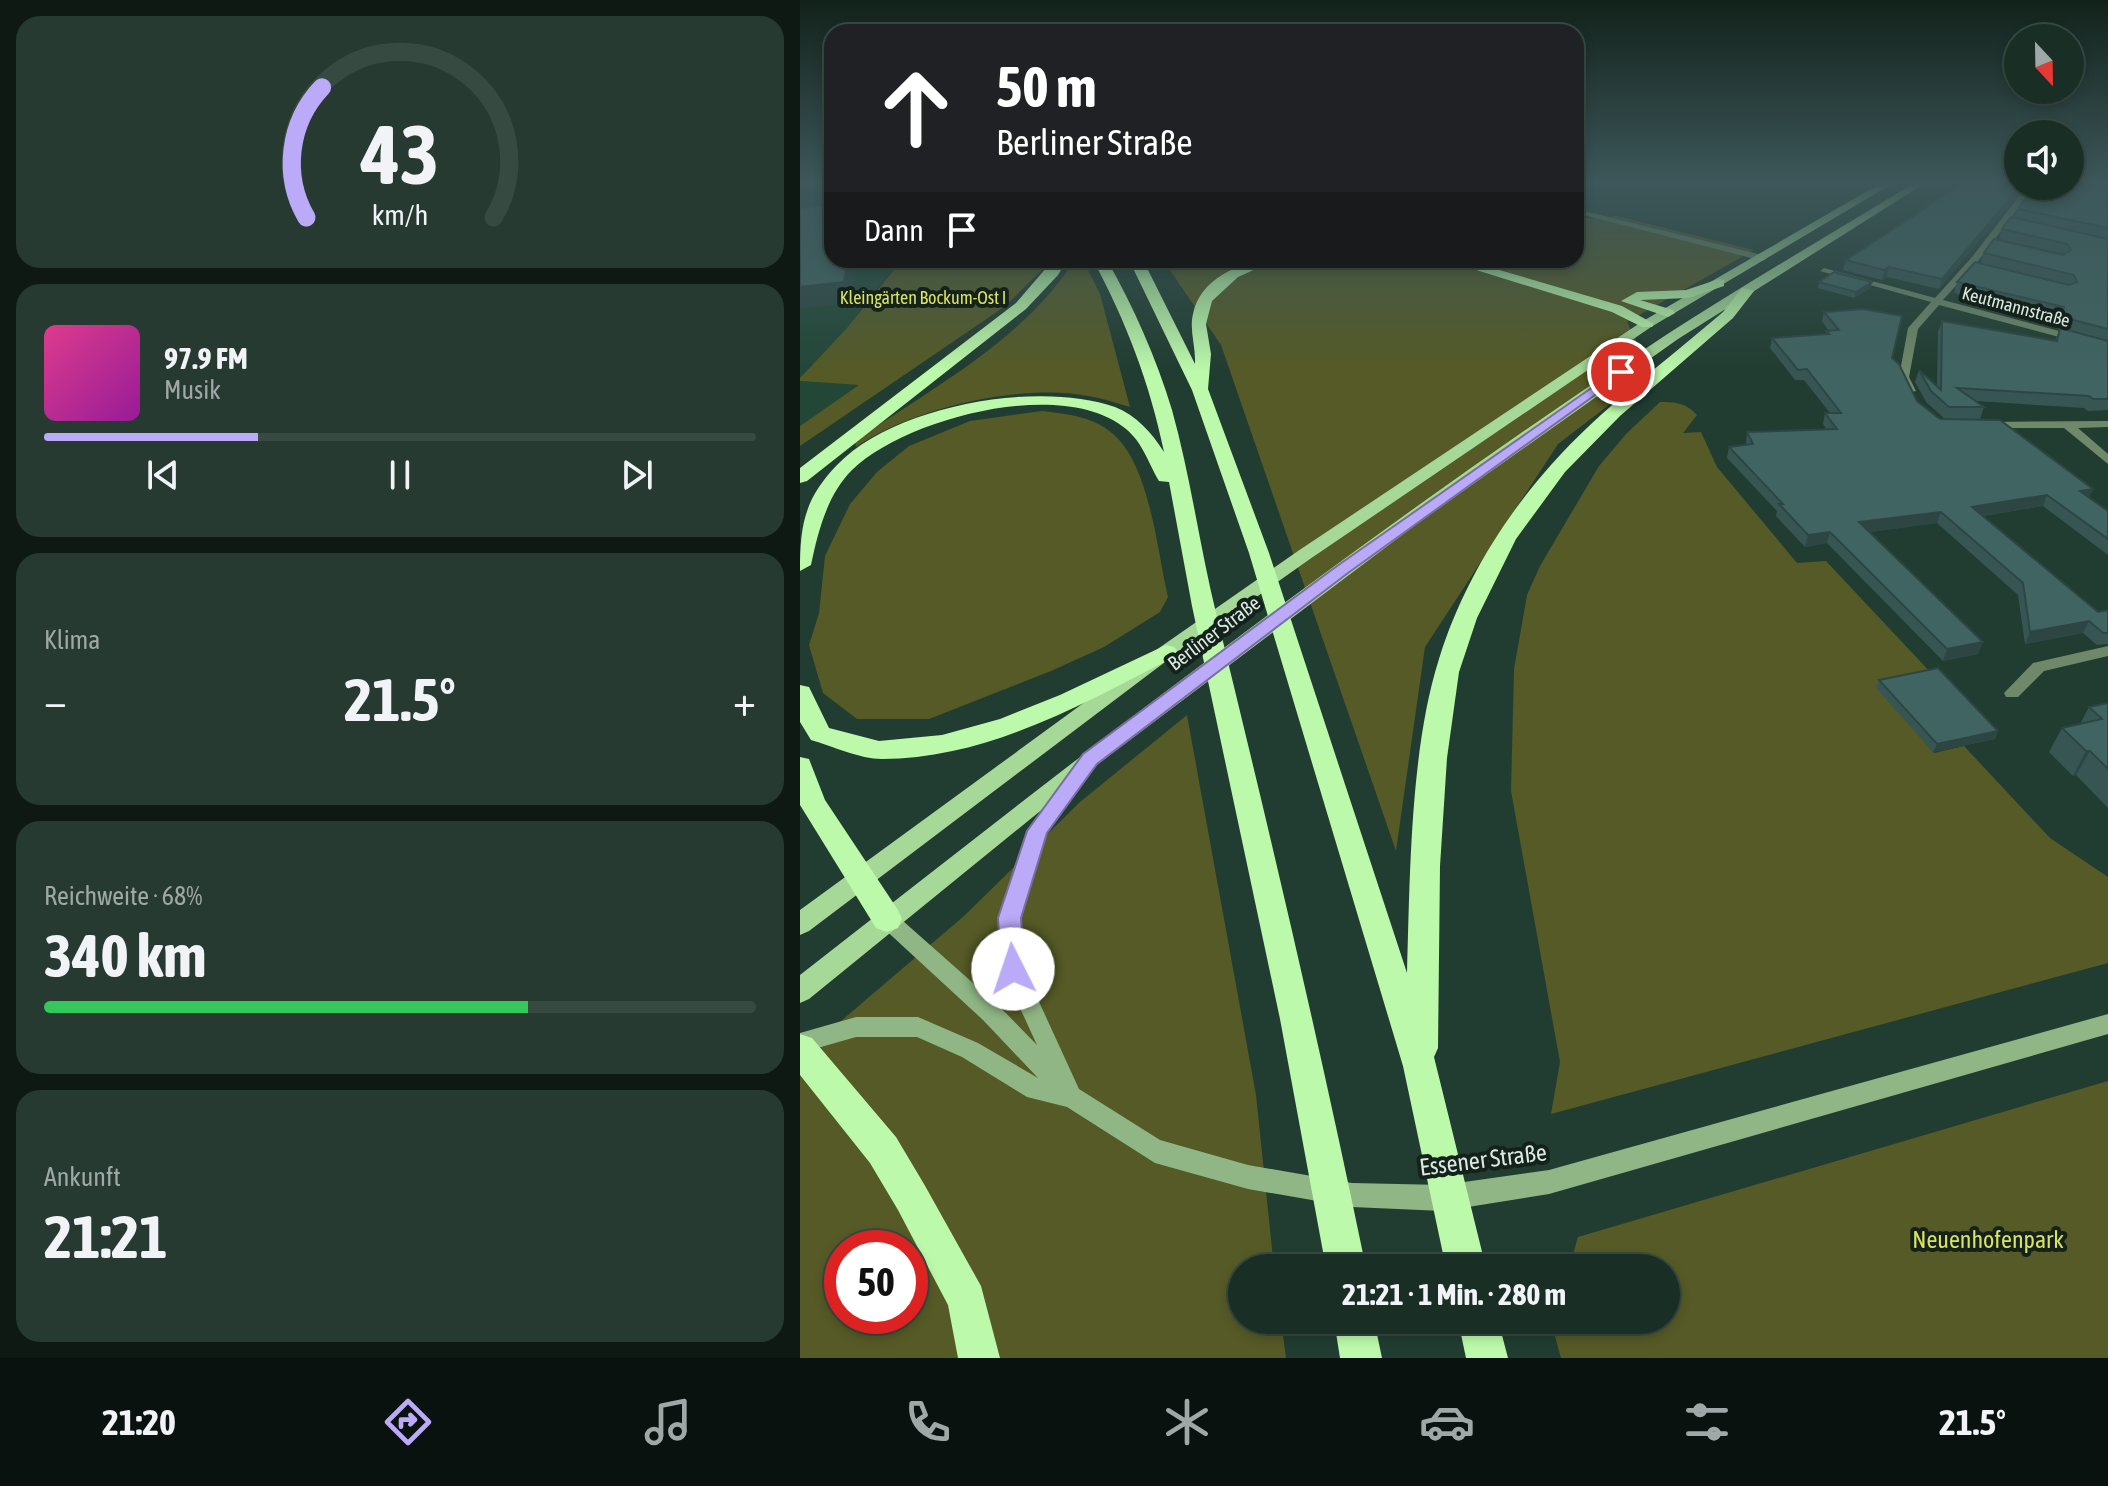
<!DOCTYPE html>
<html lang="de">
<meta charset="utf-8">
<style>
:root{--surface:#192e25;--page:#263a32;--text:#f1f3f6;--muted:#9fa8a7;--line:#374a42;--accent:#baaaf7}
body{margin:0;font-family:"Asap Condensed",sans-serif;background:var(--page);color:var(--text);height:100vh;display:flex;flex-direction:column;font-size:30px;white-space:nowrap}
*{box-sizing:border-box;margin:0}
p{font-size:26px;color:var(--muted)}
.icon{flex:none;width:44px;height:44px;fill:none;stroke:currentColor;stroke-width:2;stroke-linecap:round;stroke-linejoin:round}
.map{position:relative;flex:1;overflow:hidden}
.sheet{display:flex;flex-direction:column;gap:16px;padding:16px;background:#0e1914;width:800px}
.sheet>*{flex:none}
.hud{position:absolute;left:24px;top:24px;width:760px;height:244px;border-radius:24px;box-shadow:0 4px 12px #0003,0 0 0 2px var(--line);background:#202124;color:#fff;overflow:hidden}
.needle{width:52px;rotate:158deg}
.buttons{position:absolute;left:1204px;top:24px;display:grid;gap:16px}
.buttons a{display:grid;place-items:center;width:80px;height:80px;border-radius:50%;background:var(--surface);box-shadow:0 4px 12px #0003,0 0 0 2px var(--line);font-size:40px}
.speed{position:absolute;left:24px;top:1230px;display:flex;gap:16px;font-size:40px;font-weight:700;text-align:center}
.speed>*{display:grid;place-content:center;width:104px;height:104px;border-radius:50%;background:var(--surface);box-shadow:0 4px 12px #0003,0 0 0 2px var(--line);line-height:1}
.speed .limit{border:12px solid #d22;background:#fff;color:#111}
.pin{position:absolute;display:grid;place-items:center;width:68px;height:68px;color:#fff;margin:-34px;border:4px solid #fff;border-radius:50%;box-shadow:0 2px 8px #0007}
.me{position:absolute;width:88px;margin:-44px;rotate:356deg;stroke-linejoin:round;filter:drop-shadow(0 0 6px #0008)}
.turn{display:flex;align-items:center;gap:28px;height:168px;padding:0 40px;font-size:36px}
.turn .icon{width:104px;height:104px;stroke-width:2.5}
.turn b{display:block;font-size:56px;line-height:68px}
.then{display:flex;align-items:center;height:76px;padding:0 40px;background:#0003;gap:16px;font-size:30px}
.big{font-size:60px;font-weight:700;line-height:1.1}
.sheet .tile{flex:1;display:flex;flex-direction:column;justify-content:center;gap:12px;min-width:0;padding:0 28px;border-radius:24px;background:var(--page)}
.sheet .dial{align-items:center;gap:0}
.dial svg{height:208px;overflow:visible;fill:none;stroke:var(--line);stroke-width:7;stroke-linecap:round;text-anchor:middle}
.dial text{fill:var(--text);stroke:none}
.song{display:flex;align-items:center;gap:24px}
.cover{width:96px;height:96px;border-radius:12px;background:linear-gradient(135deg,hsl(330 70% 55%),hsl(300 70% 35%))}
.played{height:8px;border-radius:4px;background:linear-gradient(90deg,var(--accent) 30%,var(--line) 30%)}
.keys{display:flex;justify-content:space-around;direction:ltr}
.heat{display:flex;justify-content:space-between;align-items:center;font-size:44px;direction:ltr}
.charge{height:12px;border-radius:6px;background:linear-gradient(90deg,#34c759 68%,var(--line) 0)}
.trip{position:absolute;left:428px;top:1254px;width:452px;height:80px;border-radius:40px;background:var(--surface);box-shadow:0 4px 12px #0003,0 0 0 2px var(--line);font-weight:700;line-height:80px;text-align:center}
.dock{display:flex;height:128px;justify-content:space-around;align-items:center;background:#0a120f;color:var(--muted)}
.dock .icon{width:56px;height:56px}
.dock .selected{color:var(--accent)}
.dock b{font-size:36px;color:var(--text)}
main{display:flex;flex:1;min-height:0}
.map>svg:first-child{display:block}
</style>
<main>
<section class="sheet">
<div class="tile dial"><svg viewBox="0 0 100 80">
<path d="M14 69A42 42 0 1 1 86 69"/>
<path d="M14 69A42 42 0 0 1 20 19" stroke="#baaaf7"/>
<text x="50" y="56" font-size="32" font-weight="700">43</text>
<text x="50" y="72" font-size="11">km/h</text>
</svg></div>
<div class="tile">
<div class="song"><i class="cover"></i><div><b>97.9 FM</b><p>Musik</p></div></div>
<div class="played"></div>
<div class="keys"><svg class="icon" aria-label="previous" viewBox="0 0 24 24"><path d="M18 5L8 12l10 7zM5 5v14"/></svg><svg class="icon" aria-label="pause" viewBox="0 0 24 24"><path d="M8 5v14M16 5v14"/></svg><svg class="icon" aria-label="next" viewBox="0 0 24 24"><path d="M6 5l10 7-10 7zM19 5v14"/></svg></div>
</div>
<div class="tile"><p>Klima</p>
<div class="heat"><a>−</a><b class="big">21.5°</b><a>+</a></div>
</div>
<div class="tile"><p>Reichweite · 68%</p><b class="big">340 km</b><div class="charge"></div></div>
<div class="tile"><p>Ankunft</p><b class="big">21:21</b></div>
</section>
<div class="map">
<svg width="1308" height="1358" viewBox="0 0 1308 1358">
<rect width="100%" height="100%" fill="#213d31"/>
<!-- built -->
<g fill="#224737">
<path d="M0,182h32v78h63l1,4 -50,65 -46,49z"/>
<path d="M0,381l60,4 -60,41z"/>
</g>
<!-- green -->
<g fill="#555a26" fill-rule="evenodd">
<path d="M817,216l137,34 -127,72 25,50 -94,72 -133,203 -29,204 -175,-506 -58,-85h413v-41z"/>
<path d="M95,260h151l-5,11 -37,36 -204,139v-20l59,-41 -59,-4v-3l46,-49 48,-59z"/>
<path d="M275,260h8l17,34 30,113c-14,-4 -28,-9 -42,-11 -67,-13 -176,12 -232,51l-1,-6c78,-54 167,-100 220,-181z"/>
<path d="M860,402c16,0 26,1 37,13l-14,18 18,-1 16,35 80,96 29,-2 107,114 -55,13 56,65 30,-7 86,92 58,39v86l-557,151 9,-52 -49,-271 3,-122 13,-74 13,-29 59,-100 27,-32z"/>
<path d="M242,411c24,3 50,5 70,22 38,31 45,118 56,164l-8,15 -56,35 -53,24 -122,48h-72l-34,-26 -14,-48 10,-32 6,-57 25,-52 27,-32 32,-26 61,-25z"/>
<path d="M387,715l69,380 18,173h-32v52h39l5,38h-486v-302l164,-140 116,-114zM42,1248h68v68h-68z"/>
<path d="M1308,1081v277h-547l-8,-29 3,-9h110v-52h-97l9,-31z"/>
</g>
<g fill="none" stroke-linecap="round" stroke-linejoin="round">
<!-- minor -->
<g fill="#6f8869" fill-rule="evenodd">
<path d="M1227,186h8l-57,75 -35,39 165,44v6l-169,-45 -21,24 -9,48 7,14 -9,2 -8,-16 9,-49 23,-26 -111,-31 4,-3 111,30 37,-41z"/>
<path d="M776,209l190,47 1,2 -4,3 -187,-48z"/>
<path d="M1308,421v6l-30,1 30,26v10l-44,-36h-78l-6,-3 6,-3z"/>
<path d="M1308,646v10l-64,15 -26,26h-12l-2,-4 29,-30z"/>
</g>
<!-- secondary -->
<path fill="#8fb684" fill-rule="evenodd" d="M281,764l6,2 3,4 -44,63 -27,85 5,51 55,120 81,51 88,25 104,18 91,2 106,-15 559,-156v20l-559,160 -106,17 -91,-4 -104,-18 -93,-26 -88,-56 -40,-10 -65,-40 -45,-20h-61l-56,16v-20l56,-16h62l60,26 60,35 -55,-58 -103,-95 -3,-6 3,-6 7,-2 7,2 105,93 38,39 -35,-76 -3,-51 29,-87 47,-65z"/>
<!-- primary -->
<g fill="#a6d998" fill-rule="evenodd">
<path d="M1083,182h12l-244,145 -341,232 -137,97 -364,275 -9,4v-25l359,-262 139,-97 345,-230z"/>
<path d="M1116,182h11l-249,157 -260,184 -320,241 -289,235 -9,4v-28c283,-222 568,-444 869,-642 81,-52 165,-101 247,-151z"/>
</g>
<!-- motorway -->
<g fill="#bcf9ab" fill-rule="evenodd">
<path d="M253,260h14l-9,15 -32,34 -219,172 -7,2v-15l216,-165z"/>
<path d="M293,260h14c27,48 49,97 65,150 19,68 28,139 45,207 53,216 104,433 149,651h-40l-46,-249 -88,-413 -23,-124 -10,-1c-12,-20 -16,-40 -37,-55 -63,-48 -218,-7 -270,44 -25,25 -34,62 -41,95l-11,6c0,-45 4,-72 37,-106 57,-60 202,-85 278,-58 21,8 37,26 49,45 -14,-68 -38,-131 -71,-192z"/>
<path d="M329,260h14l52,104c1,-17 -6,-34 -2,-50 7,-36 50,-54 83,-54l-38,17 -26,24 -6,23 5,30 -3,35 61,164 138,420c3,-96 3,-223 32,-314 22,-71 62,-138 112,-194 51,-57 114,-103 172,-153l19,-24 12,3 -21,27 -113,98 -55,56 -49,67 -39,79 -18,54 -12,86 -7,108 -2,182 -4,9 52,211h-40l-43,-202 -154,-513 -57,-163z"/>
<path d="M644,260h21l157,46 32,18 -2,3h-10l-30,-15z"/>
<path d="M919,279l5,1v6l-36,12 -48,2 33,10 2,3 -7,4 -47,-16 16,-9 49,-2z"/>
<path d="M366,645l8,2 4,5 -4,5c-91,47 -187,102 -292,102 -22,0 -50,-13 -71,-19l-11,-18v-37l9,2 20,41 50,13 63,-6 58,-16 60,-24z"/>
<path d="M0,757l9,2 16,41 73,110 4,9 -4,9 -11,4 -11,-4 -76,-123z"/>
<path d="M0,1034l12,4 84,99 28,47 57,102 19,72h-42l-10,-53 -50,-95 -28,-47 -70,-88z"/>
<path d="M534,1320h40l8,38h-42z"/>
<path d="M658,1320h40l10,38h-42z"/>
</g>
</g>
<!-- wall -->
<g fill="#375653">
<path d="M1308,182v5l-14,1h14v51l-94,-21 4,-9z"/>
<path d="M1218,186h7l-86,103 -52,-12 -5,3 -39,-10 3,-10z"/>
<path d="M1202,229l106,10v171l-20,1 -4,-3 -108,-7 8,6 -4,12h-35l-18,-16 -12,-21 4,-12 18,17 1,-55 4,-11 113,20 5,-13h-2l2,-10 -106,-25 3,-11 113,3 -90,-22 4,-10 80,1 -65,-15z"/>
<path d="M1019,282h53l-2,6 -16,10 -36,-10z"/>
<path d="M1024,312l68,46 25,43 23,18 149,79 19,13v44l-65,-49 -60,10 115,96 10,-2v34l-11,1 -14,-12 -58,11 -7,-49 -81,-72 -68,9 109,122 -35,7 -116,-118 -22,4 -29,-31 1,-5 -50,-53 2,-11 17,-2 1,-13 80,-2 -4,-6 2,-11h5l-26,-33h-9l-25,-32 2,-10 53,-3 1,-4h3l-7,-10z"/>
<path d="M1079,680l119,51 -3,8 -62,13 -57,-64z"/>
<path d="M1308,703v105l-32,-33 -3,1 -24,-24 13,-24 18,-4 9,-17z"/>
</g>
<!-- shaded-wall -->
<g fill="#2d4644">
<path d="M1270,182h38v5l-48,5 2,-6h8z"/>
<path d="M1220,186h5l-86,103 3,-10z"/>
<path d="M48,260h10l-6,43 -52,6v-22z"/>
<path d="M1089,267l-2,10 -5,3 2,-10z"/>
<path d="M1072,282l-2,6 -16,10 2,-6z"/>
<path d="M1293,489l-5,11 -8,-9z"/>
<path d="M1247,495l-4,11 -75,12 4,-11z"/>
<path d="M1141,512l-4,11 -81,11 3,-12z"/>
<path d="M1030,532l-3,11 -22,4 3,-12z"/>
<path d="M1289,621l-6,12 -58,11 5,-12z"/>
<path d="M1183,642l-5,12 -35,7 4,-12z"/>
<path d="M1198,731l-3,8 -62,13 4,-8z"/>
<path d="M1286,751h4l-14,24 -3,1z"/>
</g>
<!-- building -->
<g fill="#406461" stroke="#2d4644" stroke-width="2">
<path d="M1165,182h53v4h2l-78,93 -53,-12 -5,3 -38,-10z"/>
<path d="M1235,186h30l3,4 40,-2v40l-90,-19z"/>
<path d="M32,204v56h16l-4,22 -44,5v-79z"/>
<path d="M1211,217l97,22v90l-46,-12 2,-10 -107,-25 18,-20 94,23 8,-3 -3,-7 -90,-22 10,-14 69,16 8,-5 -4,-6 -65,-15z"/>
<path d="M1034,272l38,10 -16,10 -37,-10z"/>
<path d="M1063,309l39,7 -10,42 7,6 18,37 23,18 60,1 93,69 -13,2 28,20v28l-61,-44 -75,12 126,105 10,-2v23h-5l-14,-12 -59,11 -7,-49 -82,-71 -82,10 124,120 -36,7 -117,-117 -22,3 -29,-31h4l-54,-57 24,-3 -6,-12 90,-3 -12,-16h16l-34,-44 -9,1 -26,-32 57,-4 -3,-3 13,-1 -15,-18z"/>
<path d="M1142,321l115,20 3,-13 48,13v58h-15l-4,-3 -132,-8 27,19h-35l-18,-16 -12,-21 22,20z"/>
<path d="M1138,668l60,63 -61,13 -58,-64z"/>
<path d="M1308,703v66l-18,-18h-4l-24,-23 40,-9 -13,-12z"/>
</g>
<!-- sky -->
<linearGradient id="sky" x2="0" y2="1"><stop stop-color="#12221b"/><stop offset="0.49" stop-color="#3d575a"/><stop offset="1" stop-color="#3d575a" stop-opacity="0"/></linearGradient>
<rect width="1308" height="372" fill="url(#sky)"/>
<!-- route -->
<path fill="#baaaf7" stroke="#796ea1" stroke-width="2" d="M817,370l10,2 -279,201 -251,191 -50,69 -26,85 4,51 -4,8 -8,3 -9,-3 -3,-8 -3,-51 29,-87 56,-77 254,-188z"/>
<g text-anchor="middle" stroke-width="8" stroke-linejoin="round" paint-order="stroke">
<!-- far-park labels -->
<g font-size="18" fill="#d8e263" stroke="#15211b">
<text x="123" y="304">Kleingärten Bockum-Ost I</text>
</g>
<!-- far-street labels -->
<g font-size="18" fill="#daeae2" stroke="#15211b">
<text transform="translate(1216 307) rotate(15)" y="6">Keutmannstraße</text>
</g>
<!-- street labels -->
<g font-size="20" fill="#daeae2" stroke="#15211b">
<text transform="translate(414 633) rotate(-37)" y="7">Berliner Straße</text>
</g>
<!-- near-street labels -->
<g font-size="24" fill="#daeae2" stroke="#15211b">
<text transform="translate(683 1160) rotate(-7)" y="8">Essener Straße</text>
</g>
<!-- near-park labels -->
<g font-size="24" fill="#d8e263" stroke="#15211b">
<text x="1188" y="1248">Neuenhofenpark</text>
</g>
</g>
</svg>
<div class="buttons">
<a><svg class="needle" viewBox="-14 -14 28 28"><path d="M0-13l5 13h-10z" fill="#e53935"/><path d="M0 13l5-13h-10z" fill="#9fa8a7"/></svg></a>
<a><svg class="icon" aria-label="sound" viewBox="0 0 24 24"><path d="M4 9h4l5-4v14l-5-4H4zM17 9q2 3 0 6"/></svg></a>
</div>
<div class="speed"><div class="limit">50</div></div>
<div class="pin" style="left:821px;top:372px;background:#d93025"><svg class="icon" aria-label="arrive" viewBox="0 0 24 24"><path d="M6 21V4h12l-3 4 3 4H6"/></svg></div>
<svg class="me" style="left:213px;top:969px" viewBox="-20 -20 40 40"><circle r="19" fill="#fff"/><path d="M0-13L10 11 0 6-10 11z" fill="#baaaf7"/></svg>
<div class="trip">21:21 · 1 Min. · 280 m</div>
<div class="hud">
<div class="turn"><svg class="icon" aria-label="ahead" viewBox="0 0 24 24"><path d="M12 20V5M6 11l6-6 6 6"/></svg><div><b>50 m</b>Berliner Straße</div></div>
<div class="then">Dann<svg class="icon" aria-label="arrive" viewBox="0 0 24 24"><path d="M6 21V4h12l-3 4 3 4H6"/></svg></div>
</div>
</div>
</main>
<nav class="dock">
<b>21:20</b>
<svg class="icon selected" aria-label="directions" viewBox="0 0 24 24"><path d="M12 3l9 9-9 9-9-9zM9 14v-3h6M13 9l2 2-2 2"/></svg>
<svg class="icon" aria-label="music" viewBox="0 0 24 24"><path d="M9 18V5l10-2v13"/><circle cx="6" cy="18" r="3"/><circle cx="16" cy="16" r="3"/></svg>
<svg class="icon" aria-label="phone" viewBox="0 0 24 24"><path d="M5 4h4l2 5-3 2q2 4 5 5l2-3 5 2v4C11 20 4 13 5 4z"/></svg>
<svg class="icon" aria-label="climate" viewBox="0 0 24 24"><path d="M12 3v18M4 7l16 10M4 17L20 7"/></svg>
<svg class="icon" aria-label="car" viewBox="0 0 24 24"><path d="M5 17H2v-5l4-1 3-4h7l3 4 3 1v5h-3M9 17h6M6 11h13"/><circle cx="7" cy="17" r="2"/><circle cx="17" cy="17" r="2"/></svg>
<svg class="icon" aria-label="filters" viewBox="0 0 24 24"><path d="M4 7h16M4 17h16"/><circle cx="9" cy="7" r="2"/><circle cx="15" cy="17" r="2"/></svg>
<b>21.5°</b>
</nav>
